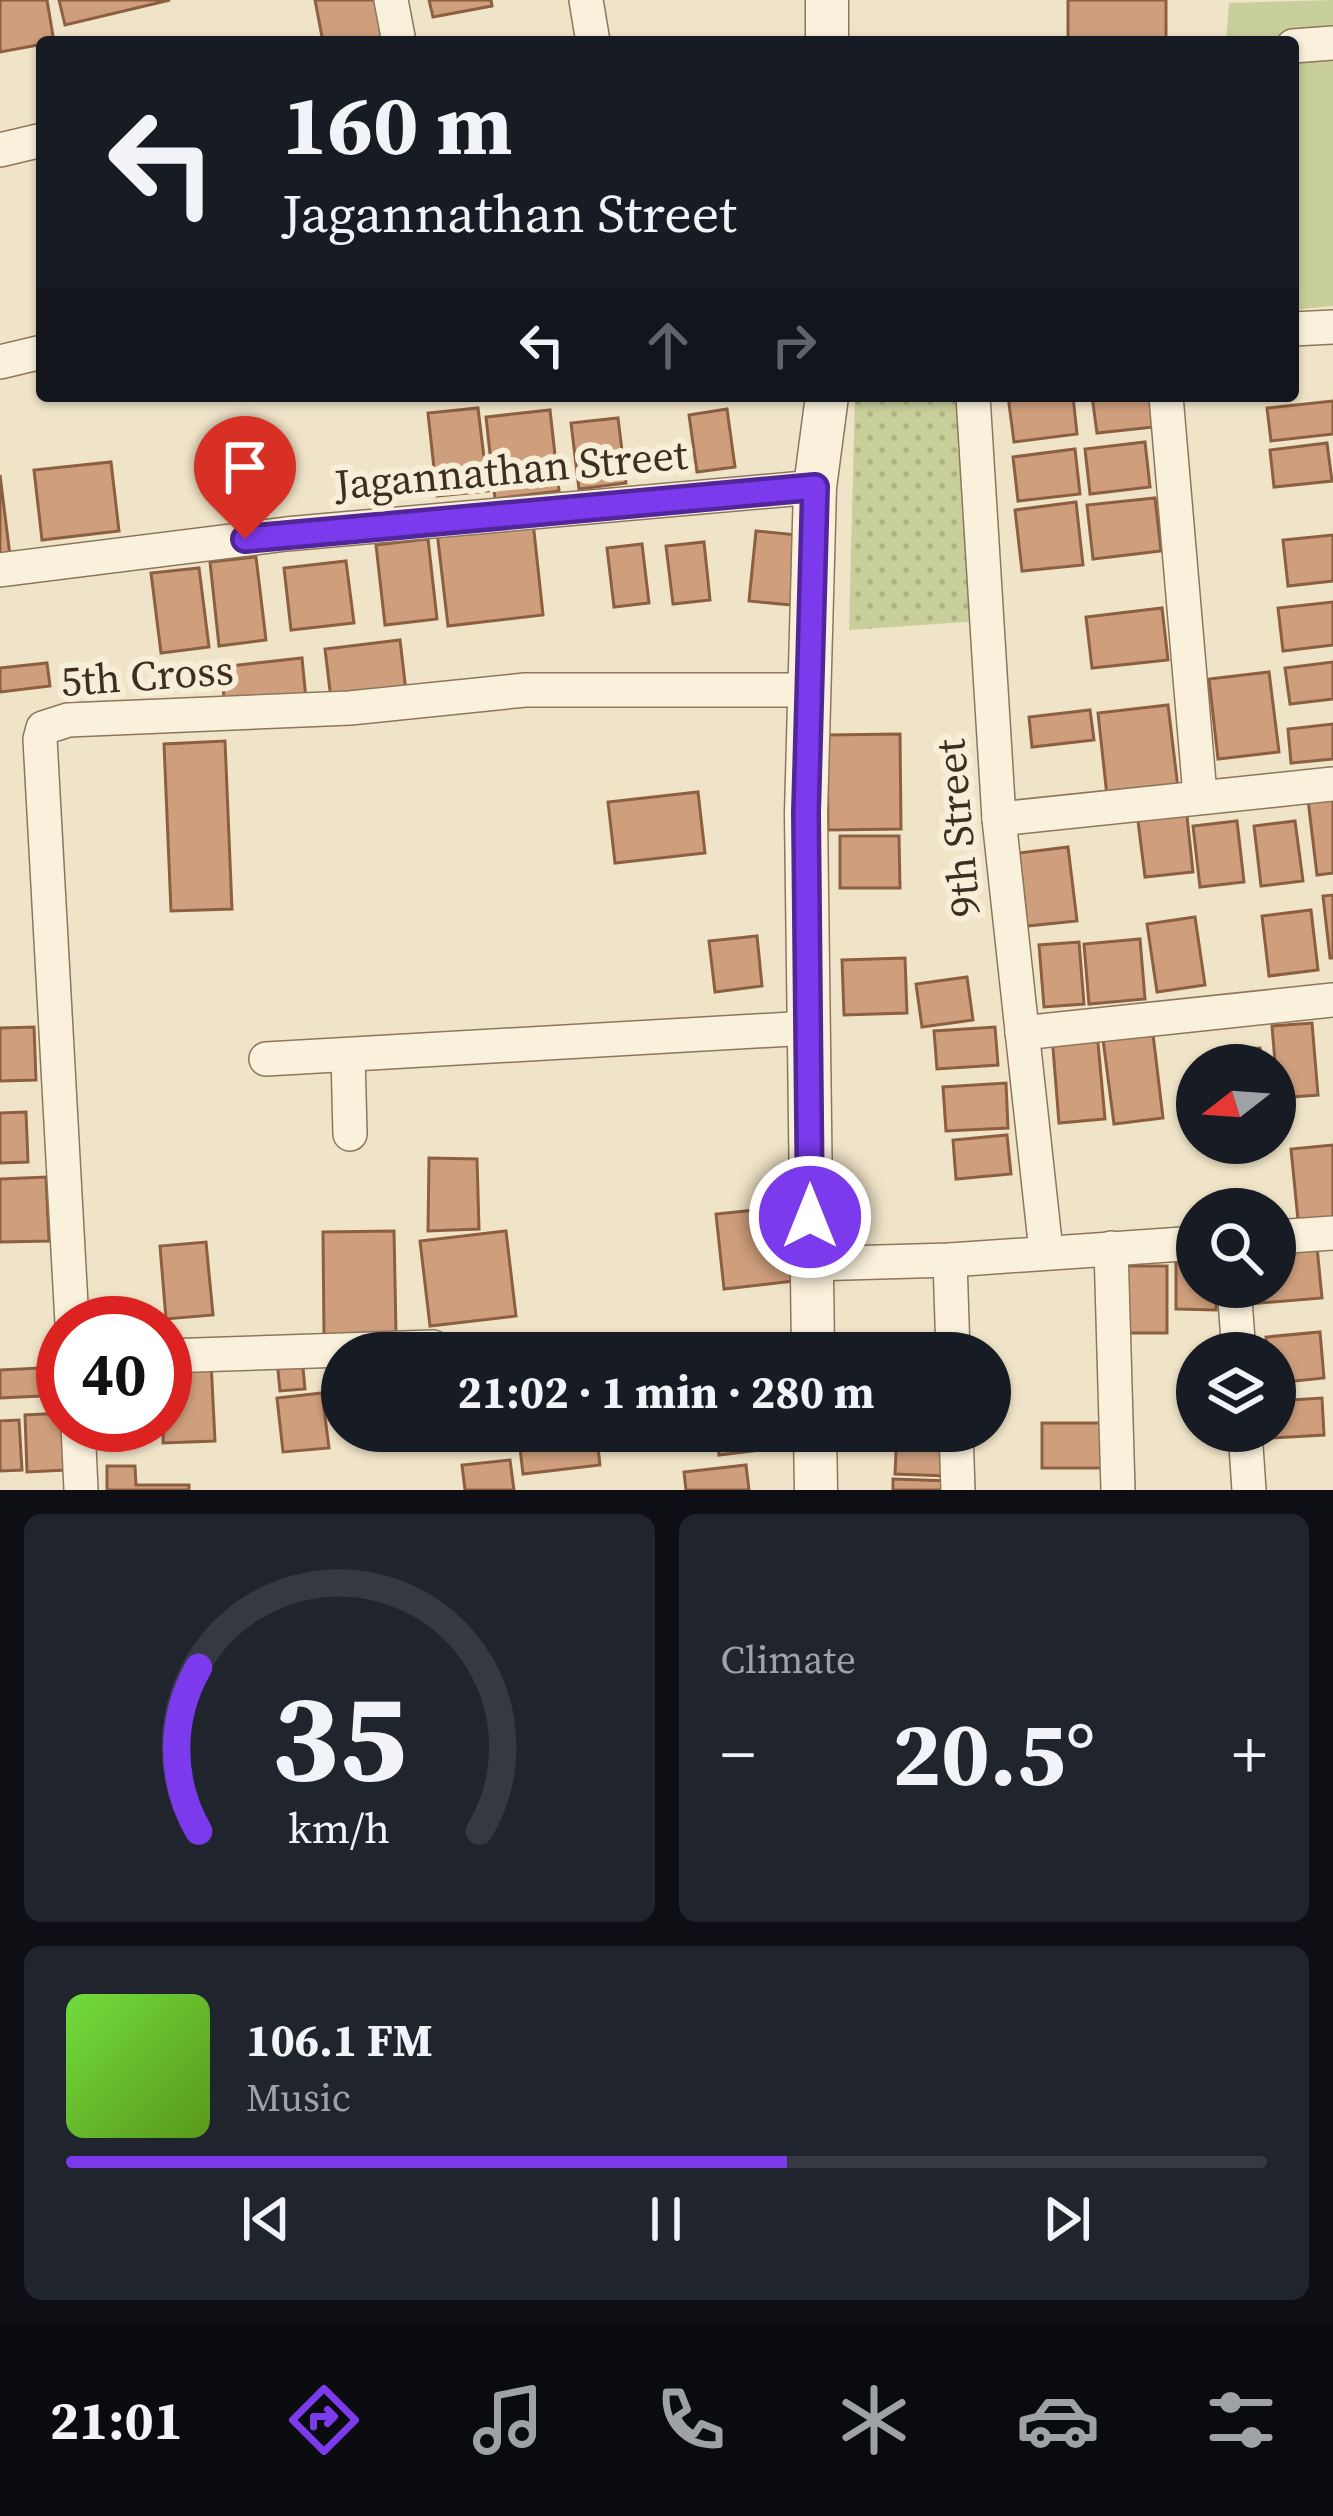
<!DOCTYPE html>
<meta charset="utf-8">
<style>
:root{--surface:#171b24;--page:#20242c;--text:#f1f3f6;--muted:#9ea1a6;--line:#363941;--accent:#7c3aed}
body{margin:0;font-family:"Source Serif 4",serif;background:var(--page);color:var(--text);height:100vh;display:flex;flex-direction:column;font-size:45px;white-space:nowrap}
*{box-sizing:border-box;margin:0}
p{font-size:39px;color:var(--muted)}
.icon{flex:none;width:66px;height:66px;fill:none;stroke:currentColor;stroke-width:2;stroke-linecap:round;stroke-linejoin:round}
.map{position:relative;height:1490px;overflow:hidden}
.side{display:flex;flex-direction:column;gap:24px;padding:24px;background:#0d0f14;flex:1}
.side>*{flex:none}
.banner{position:absolute;left:36px;top:36px;width:1263px;height:366px;border-radius:12px;box-shadow:0 3px 9px #0004;background:#171b24;color:var(--text);overflow:hidden}
.needle{width:78px;rotate:253deg}
.controls{position:absolute;left:1176px;top:1044px;display:grid;gap:24px}
.controls a{display:grid;place-items:center;width:120px;height:120px;border-radius:50%;background:var(--surface);box-shadow:0 3px 9px #0004;font-size:60px}
.speed{position:absolute;left:36px;top:1296px;display:flex;gap:24px;font-size:60px;font-weight:700;text-align:center}
.speed>*{display:grid;place-content:center;width:156px;height:156px;border-radius:50%;background:var(--surface);box-shadow:0 3px 9px #0004;line-height:1}
.speed .limit{border:18px solid #d22;background:#fff;color:#111}
.pin{position:absolute;display:grid;place-items:center;width:102px;height:102px;color:#fff;margin:-123px -51px;border-radius:50% 50% 50% 0;rotate:-45deg;box-shadow:0 0 12px #0007}
.pin .icon{rotate:45deg}
.me{position:absolute;width:132px;margin:-66px;rotate:0deg;stroke-linejoin:round;filter:drop-shadow(0 0 9px #0008)}
.turn{display:flex;align-items:center;gap:42px;height:252px;padding:0 48px;font-size:54px}
.turn .icon{width:156px;height:156px;stroke-width:2.5}
.turn b{display:block;font-size:84px;line-height:102px}
.lanes{display:flex;align-items:center;height:114px;padding:0 48px;background:#0003;justify-content:center;gap:60px;direction:ltr}
.lanes .off{opacity:.35}
.big{font-size:90px;font-weight:700;line-height:1.1}
.side .widget{flex:1;display:flex;flex-direction:column;justify-content:center;gap:18px;min-width:0;padding:0 42px;border-radius:18px;background:var(--page)}
.side .dial{align-items:center;gap:0}
.dial svg{height:312px;overflow:visible;fill:none;stroke:var(--line);stroke-width:7;stroke-linecap:round;text-anchor:middle}
.dial text{fill:var(--text);stroke:none}
.song{display:flex;align-items:center;gap:36px}
.cover{width:144px;height:144px;border-radius:18px;background:linear-gradient(135deg,hsl(100 70% 55%),hsl(90 70% 35%))}
.played{height:12px;border-radius:6px;background:linear-gradient(90deg,var(--accent) 60%,var(--line) 60%)}
.keys{display:flex;justify-content:space-around;direction:ltr}
.heat{display:flex;justify-content:space-between;align-items:center;font-size:66px;direction:ltr}
.side .tiles{flex:1;display:grid;gap:24px;grid-template-columns:1fr 1fr}
.widget:last-child{grid-column:span 2}
.trip{position:absolute;left:321px;top:1332px;width:690px;height:120px;border-radius:60px;background:var(--surface);box-shadow:0 3px 9px #0004;font-weight:700;line-height:120px;text-align:center}
.dock{display:flex;height:192px;justify-content:space-around;align-items:center;background:#090b0e;color:var(--muted)}
.dock .icon{width:84px;height:84px}
.dock .active{color:var(--accent)}
.dock b{font-size:54px;color:var(--text)}
.map>svg:first-child{display:block}
</style>
<div class="map">
<svg width="1333" height="1490" viewBox="0 0 1333 1490">
<defs>
<pattern id="park-dots" width="8" height="8" patternUnits="userSpaceOnUse" patternTransform="scale(3)"><rect width="8" height="8" fill="#c9cf9b"/><path d="M2 2h.1M6 6h.1" fill="none" stroke="#aeb285" stroke-width="1.8" stroke-linecap="round"/></pattern>
</defs>
<rect width="100%" height="100%" fill="#f0e4c8"/>
<!-- park -->
<path fill="url(#park-dots)" d="M855,396h113l12,225 -131,9z"/>
<!-- pitch -->
<path fill="#c9cf9b" d="M1333,0v306l-40,4v-268h-67l3,-39z"/>
<!-- building -->
<g fill="#cf9f7d" stroke="#8d5f41" stroke-width="3">
<path d="M0,0h47l7,42 -54,10z"/>
<path d="M59,0h111l-105,25z"/>
<path d="M315,0h60l9,42h-61z"/>
<path d="M429,0h62l1,6 -59,11z"/>
<path d="M1068,0h98v41l-98,1z"/>
<path d="M1008,396h65l4,38 -63,8z"/>
<path d="M1092,396h59l3,31 -57,6z"/>
<path d="M1333,401v33l-62,7 -4,-33z"/>
<path d="M478,408l10,83 -51,5 -9,-83z"/>
<path d="M727,409l8,58 -38,5 -8,-57z"/>
<path d="M550,410l9,81 -64,8 -9,-82z"/>
<path d="M618,418l8,65 -47,6 -8,-66z"/>
<path d="M1145,442l5,45 -60,7 -5,-45z"/>
<path d="M1327,443l5,38 -58,6 -4,-37z"/>
<path d="M1075,449l5,45 -62,7 -5,-44z"/>
<path d="M111,462l8,69 -77,9 -8,-70z"/>
<path d="M0,475l10,81 -10,1z"/>
<path d="M1155,498l6,53 -68,8 -6,-54z"/>
<path d="M1076,502l7,63 -61,6 -7,-61z"/>
<path d="M533,522l10,93 -95,11 -11,-94z"/>
<path d="M756,531l42,4 -6,70 -43,-4z"/>
<path d="M1333,535v46l-45,5 -5,-46z"/>
<path d="M428,539l9,80 -52,6 -9,-80z"/>
<path d="M704,542l6,58 -37,4 -7,-58z"/>
<path d="M642,544l7,59 -35,4 -7,-59z"/>
<path d="M256,557l10,83 -47,6 -9,-84z"/>
<path d="M346,561l8,62 -63,7 -7,-62z"/>
<path d="M199,568l10,79 -48,6 -10,-80z"/>
<path d="M1333,602v43l-50,6 -5,-43z"/>
<path d="M1162,608l6,52 -76,8 -6,-51z"/>
<path d="M400,640l6,51 -75,8 -6,-50z"/>
<path d="M302,658l4,41 -81,9 -4,-41z"/>
<path d="M1333,662v37l-43,5 -5,-36z"/>
<path d="M47,663l3,23 -50,6v-24z"/>
<path d="M1269,672l10,80 -61,7 -9,-80z"/>
<path d="M1168,705l10,83 -71,8 -9,-83z"/>
<path d="M1090,710l4,30 -62,7 -3,-30z"/>
<path d="M1333,724v35l-42,4 -3,-34z"/>
<path d="M900,734l1,95 -73,1 -1,-95z"/>
<path d="M225,741l7,168 -61,2 -7,-167z"/>
<path d="M698,792l7,61 -90,10 -7,-61z"/>
<path d="M1333,797v76l-16,2 -9,-75z"/>
<path d="M1186,807l7,65 -48,5 -8,-64z"/>
<path d="M1237,821l7,61 -44,5 -7,-61z"/>
<path d="M1295,821l8,60 -42,5 -7,-60z"/>
<path d="M840,836h59l1,52h-60z"/>
<path d="M1068,847l9,74 -50,5 -8,-73z"/>
<path d="M1333,895v63h-3l-7,-62z"/>
<path d="M1311,910l7,60 -49,6 -7,-60z"/>
<path d="M1195,917l10,68 -48,7 -10,-68z"/>
<path d="M757,936l5,50 -47,6 -6,-51z"/>
<path d="M1140,939l5,60 -56,5 -5,-60z"/>
<path d="M1079,942l5,62 -40,3 -5,-62z"/>
<path d="M905,958l2,55 -63,2 -2,-55z"/>
<path d="M967,977l6,43 -51,7 -6,-43z"/>
<path d="M1312,1023l6,72 -40,3 -6,-72z"/>
<path d="M1152,1026l11,92 -49,6 -12,-92z"/>
<path d="M34,1027l2,53 -36,1v-53z"/>
<path d="M995,1027l3,38 -61,4 -3,-38z"/>
<path d="M1097,1032l8,87 -46,4 -7,-87z"/>
<path d="M1260,1048l2,17h-48l-1,-14z"/>
<path d="M1006,1083l2,45 -62,3 -3,-44z"/>
<path d="M26,1112l2,50 -28,1v-50z"/>
<path d="M1007,1135l4,39 -55,5 -3,-39z"/>
<path d="M1333,1145v81l-34,4 -8,-81z"/>
<path d="M429,1158l48,1 2,70 -51,2z"/>
<path d="M46,1177l3,64 -49,1v-63z"/>
<path d="M785,1207l9,74 -70,8 -8,-75z"/>
<path d="M394,1231l2,102 -72,2 -1,-103z"/>
<path d="M506,1231l10,85 -86,10 -10,-85z"/>
<path d="M206,1242l7,73 -47,4 -6,-73z"/>
<path d="M1317,1247l5,51 -73,6 -1,-17h27v-37z"/>
<path d="M1176,1257h21v30h19v23l-40,-1z"/>
<rect x="1124" y="1266" width="43" height="67"/>
<path d="M1320,1332l4,46 -49,5v-30h-8l-1,-16z"/>
<path d="M941,1343v10h-49v-9z"/>
<path d="M301,1348l4,41 -25,2 -4,-41z"/>
<path d="M211,1361l4,80 -52,2 2,-80z"/>
<path d="M60,1367l1,28 -61,3v-28z"/>
<path d="M322,1393l7,55 -46,4 -6,-54z"/>
<path d="M1322,1398l2,37 -51,3 2,-37z"/>
<path d="M63,1413l3,57 -39,2 -2,-57z"/>
<path d="M19,1420l3,50 -22,1v-50z"/>
<path d="M1042,1423h59l1,45h-60z"/>
<path d="M442,1431h68v3l-67,8z"/>
<path d="M518,1431h78l4,34 -77,9z"/>
<path d="M716,1431h43l2,19 -42,5z"/>
<path d="M897,1431l50,1 -1,44 -51,-2z"/>
<path d="M510,1460l4,30h-49l-3,-25z"/>
<path d="M746,1465l3,25h-63l-2,-18z"/>
<path d="M107,1466h28l1,19h53v5h-82z"/>
<path d="M893,1479l57,2v9h-57z"/>
</g>
<g fill="none" stroke-linecap="round" stroke-linejoin="round">
<defs>
<g id="minor">
<path d="M391,0l8,42"/>
<path d="M586,0l7,42"/>
<path d="M1293,46l40,-3"/>
<path d="M0,150l42,-10"/>
<path d="M1293,329l40,-2"/>
<path d="M0,362l42,-10"/>
<path d="M973,396l26,423 47,432"/>
<path d="M1166,396l34,399"/>
<path d="M0,570l286,-36 529,-47"/>
<path d="M999,819l334,-35"/>
<path d="M1022,1033l311,-33"/>
<path d="M348,1055l2,79"/>
<path d="M266,1059l543,-31"/>
<path d="M1275,1237l58,-4"/>
<path d="M1111,1248l7,242"/>
<path d="M950,1260l3,93"/>
<path d="M810,1264l140,-4 247,-17"/>
<path d="M1234,1287l5,66"/>
<path d="M72,1323l-32,-584 3,-11 25,-8 282,-12 175,-18h284"/>
<path d="M165,1356l268,-9"/>
<path d="M78,1425l3,65"/>
<path d="M956,1431l2,59"/>
<path d="M1245,1431l4,59"/>
</g>
<g id="tertiary">
<path d="M827,0v42"/>
<path d="M813,1353l-7,-540 9,-326 12,-91"/>
<path d="M815,1431l1,59"/>
</g>
</defs>
<!-- minor casing -->
<use href="#minor" stroke="#8d765c" stroke-width="36"/>
<!-- tertiary casing -->
<use href="#tertiary" stroke="#8d765c" stroke-width="45"/>
<!-- minor -->
<use href="#minor" stroke="#faf1dc" stroke-width="33"/>
<!-- tertiary -->
<use href="#tertiary" stroke="#faf1dc" stroke-width="42"/>
</g>
<g fill="none" stroke-linecap="round" stroke-linejoin="round">
<defs>
<path id="route" d="M245,539l570,-52 -9,326 4,404"/>
</defs>
<!-- route casing -->
<use href="#route" stroke="#51269a" stroke-width="30"/>
<!-- route -->
<use href="#route" stroke="#7c3aed" stroke-width="21"/>
</g>
<g text-anchor="middle" stroke-width="12" stroke-linejoin="round" paint-order="stroke">
<!-- street labels -->
<g font-size="42" fill="#3d2e20" stroke="#f7eed8">
<text transform="translate(511 469) rotate(-5)" y="15">Jagannathan Street</text>
<text transform="translate(147 675) rotate(-4)" y="15">5th Cross</text>
<text transform="translate(957 828) rotate(-95)" y="15">9th Street</text>
</g>
</g>
</svg>
<div class="controls">
<a><svg class="needle" viewBox="-14 -14 28 28"><path d="M0-13l5 13h-10z" fill="#e53935"/><path d="M0 13l5-13h-10z" fill="#9ea1a6"/></svg></a>
<a><svg class="icon" aria-label="search" viewBox="0 0 24 24"><circle cx="10" cy="10" r="6"/><path d="M15 15l6 6"/></svg></a>
<a><svg class="icon" aria-label="layers" viewBox="0 0 24 24"><path d="M12 4l9 5-9 5-9-5zM3 14l9 5 9-5"/></svg></a>
</div>
<div class="speed"><div class="limit">40</div></div>
<div class="pin" style="left:245px;top:539px;background:#d93025"><svg class="icon" aria-label="arrive" viewBox="0 0 24 24"><path d="M6 21V4h12l-3 4 3 4H6"/></svg></div>
<svg class="me" style="left:810px;top:1217px" viewBox="-20 -20 40 40"><circle r="17" fill="#7c3aed" stroke="#fff" stroke-width="3"/><path d="M0-11L8 9 0 5-8 9z" fill="#fff"/></svg>
<div class="trip">21:02 · 1 min · 280 m</div>
<div class="banner">
<div class="turn"><svg class="icon" aria-label="left" viewBox="0 0 24 24"><path d="M17 20v-9H6M10 6l-5 5 5 5"/></svg><div><b>160 m</b>Jagannathan Street</div></div>
<div class="lanes"><svg class="icon" aria-label="left" viewBox="0 0 24 24"><path d="M17 20v-9H6M10 6l-5 5 5 5"/></svg><svg class="icon off" aria-label="ahead" viewBox="0 0 24 24"><path d="M12 20V5M6 11l6-6 6 6"/></svg><svg class="icon off" aria-label="right" viewBox="0 0 24 24"><path d="M7 20v-9h11M14 6l5 5-5 5"/></svg></div>
</div>
</div>
<section class="side">
<div class="tiles">
<div class="widget dial"><svg viewBox="0 0 100 80">
<path d="M14 69A42 42 0 1 1 86 69"/>
<path d="M14 69A42 42 0 0 1 14 27" stroke="#7c3aed"/>
<text x="50" y="56" font-size="32" font-weight="700">35</text>
<text x="50" y="72" font-size="11">km/h</text>
</svg></div>
<div class="widget"><p>Climate</p>
<div class="heat"><a>−</a><b class="big">20.5°</b><a>+</a></div>
</div>
<div class="widget">
<div class="song"><i class="cover"></i><div><b>106.1 FM</b><p>Music</p></div></div>
<div class="played"></div>
<div class="keys"><svg class="icon" aria-label="previous" viewBox="0 0 24 24"><path d="M18 5L8 12l10 7zM5 5v14"/></svg><svg class="icon" aria-label="pause" viewBox="0 0 24 24"><path d="M8 5v14M16 5v14"/></svg><svg class="icon" aria-label="next" viewBox="0 0 24 24"><path d="M6 5l10 7-10 7zM19 5v14"/></svg></div>
</div>
</div>
</section>
<nav class="dock">
<b>21:01</b>
<svg class="icon active" aria-label="directions" viewBox="0 0 24 24"><path d="M12 3l9 9-9 9-9-9zM9 14v-3h6M13 9l2 2-2 2"/></svg>
<svg class="icon" aria-label="music" viewBox="0 0 24 24"><path d="M9 18V5l10-2v13"/><circle cx="6" cy="18" r="3"/><circle cx="16" cy="16" r="3"/></svg>
<svg class="icon" aria-label="phone" viewBox="0 0 24 24"><path d="M5 4h4l2 5-3 2q2 4 5 5l2-3 5 2v4C11 20 4 13 5 4z"/></svg>
<svg class="icon" aria-label="climate" viewBox="0 0 24 24"><path d="M12 3v18M4 7l16 10M4 17L20 7"/></svg>
<svg class="icon" aria-label="car" viewBox="0 0 24 24"><path d="M5 17H2v-5l4-1 3-4h7l3 4 3 1v5h-3M9 17h6M6 11h13"/><circle cx="7" cy="17" r="2"/><circle cx="17" cy="17" r="2"/></svg>
<svg class="icon" aria-label="filters" viewBox="0 0 24 24"><path d="M4 7h16M4 17h16"/><circle cx="9" cy="7" r="2"/><circle cx="15" cy="17" r="2"/></svg>
</nav>
